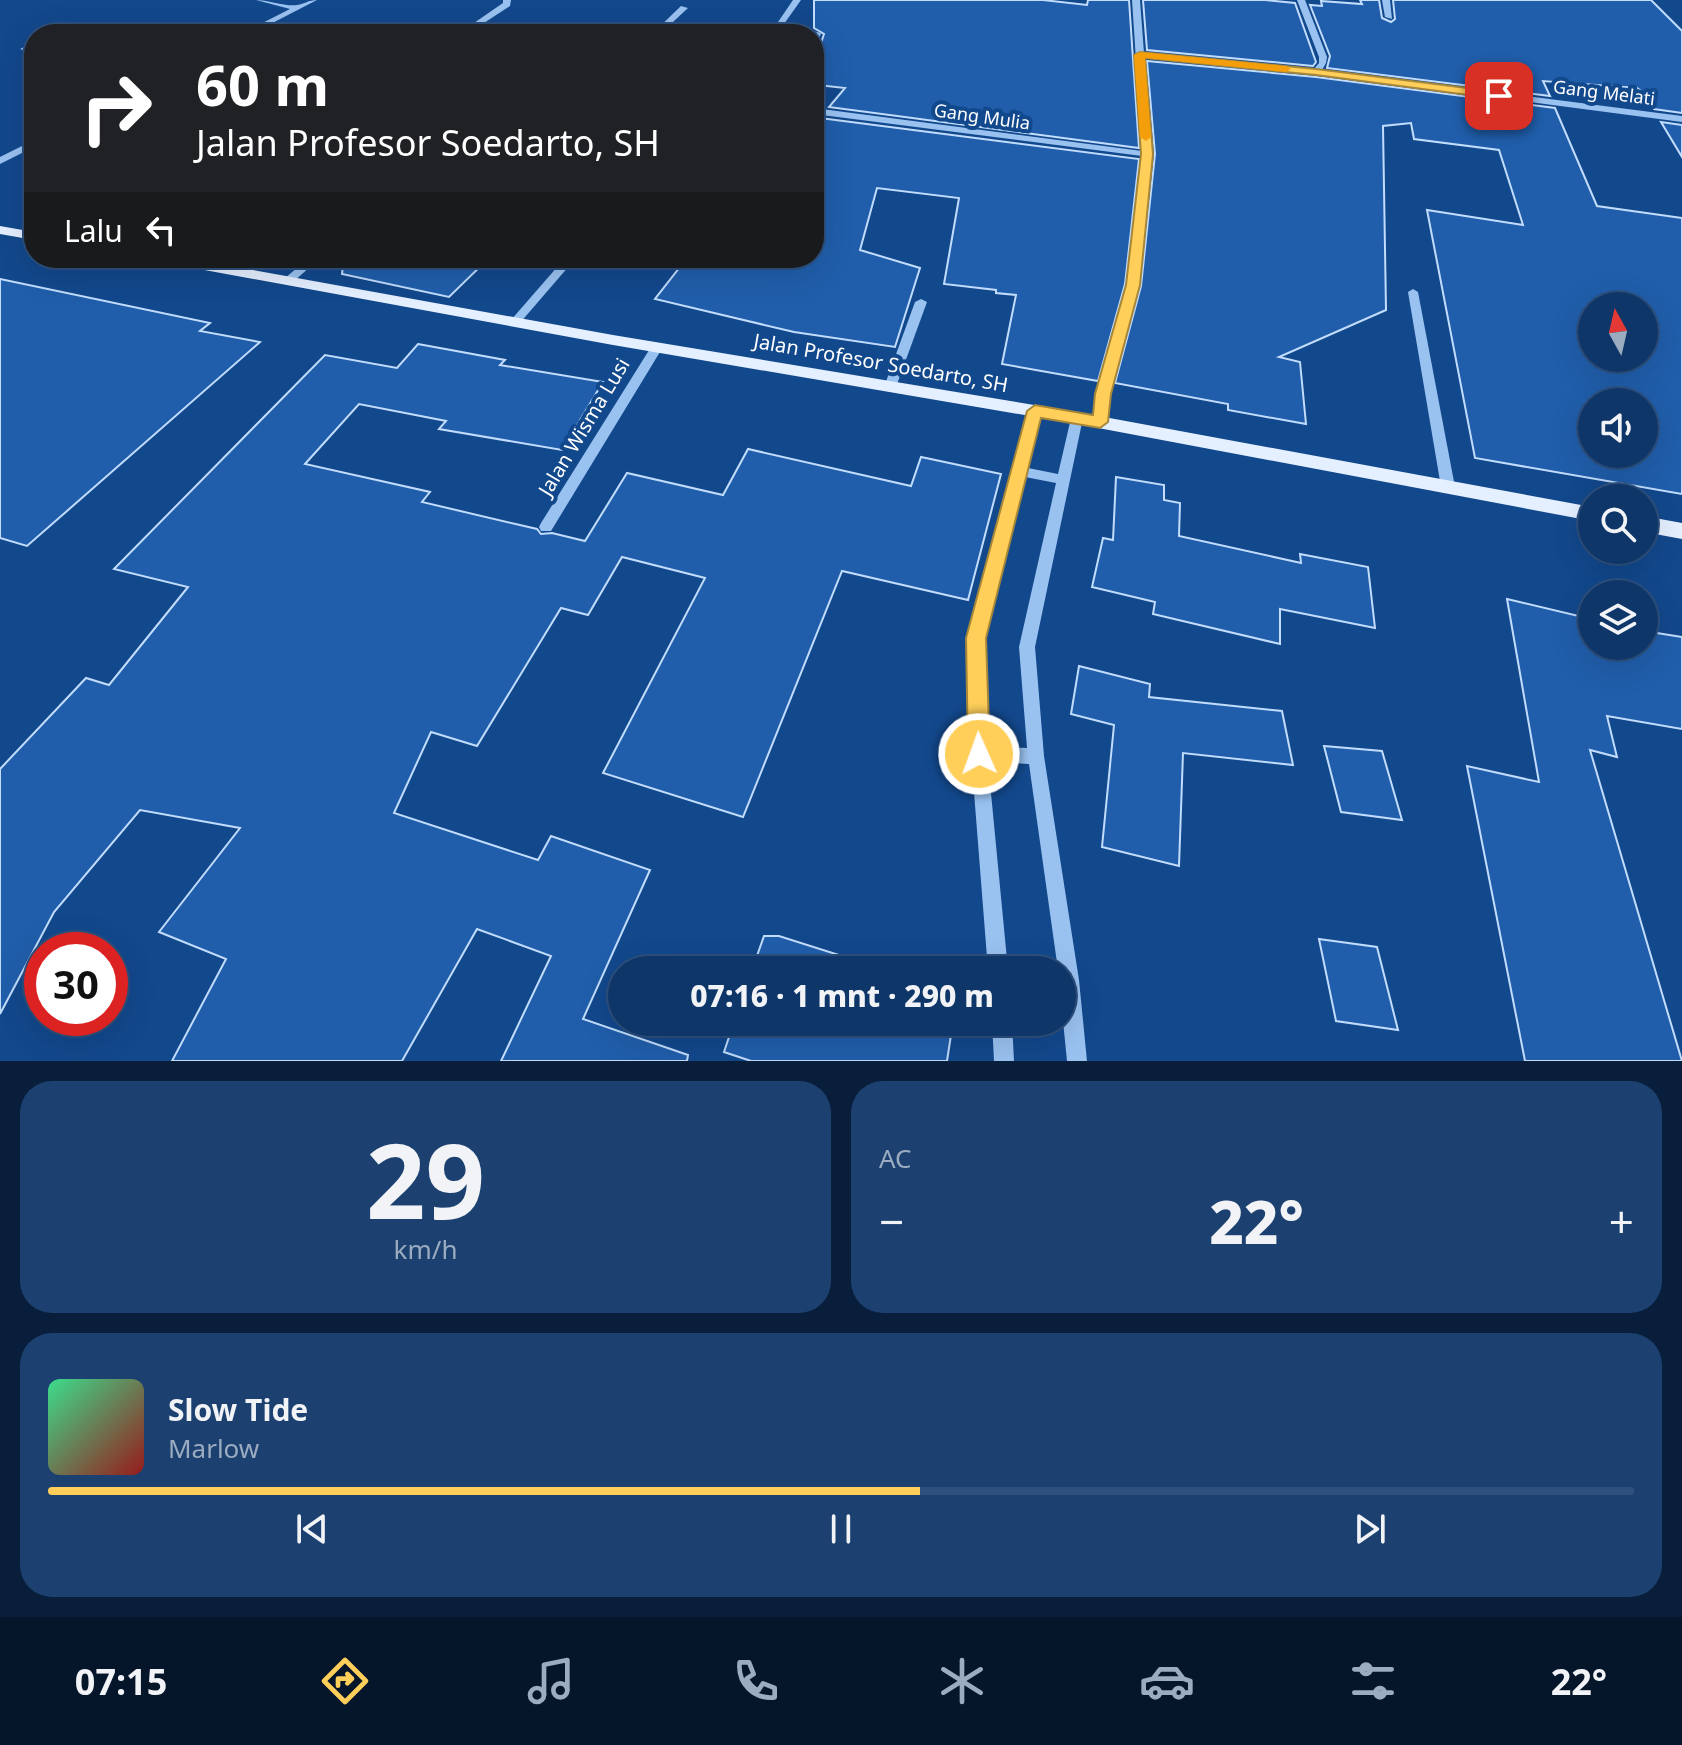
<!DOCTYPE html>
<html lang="id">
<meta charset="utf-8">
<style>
:root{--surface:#0e3669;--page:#1c4171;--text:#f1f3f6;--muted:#9babc0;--line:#2e507d;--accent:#ffcf5a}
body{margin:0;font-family:"Noto Sans",sans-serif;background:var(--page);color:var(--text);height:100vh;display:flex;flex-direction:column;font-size:30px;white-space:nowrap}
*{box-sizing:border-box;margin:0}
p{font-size:26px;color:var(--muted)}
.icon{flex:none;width:44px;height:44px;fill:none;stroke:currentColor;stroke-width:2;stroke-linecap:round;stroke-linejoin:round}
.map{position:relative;height:1061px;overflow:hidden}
.panel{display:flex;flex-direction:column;gap:20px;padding:20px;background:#081e3a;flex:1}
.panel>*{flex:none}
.top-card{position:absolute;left:24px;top:24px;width:800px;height:244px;border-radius:32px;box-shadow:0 8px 32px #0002,0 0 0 2px var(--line);background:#202124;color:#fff;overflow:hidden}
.needle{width:52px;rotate:352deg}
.fabs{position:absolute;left:1578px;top:292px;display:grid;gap:16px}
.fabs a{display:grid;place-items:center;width:80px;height:80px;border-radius:50%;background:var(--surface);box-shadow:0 8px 32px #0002,0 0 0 2px var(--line);font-size:40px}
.speed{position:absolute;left:24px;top:932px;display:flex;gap:16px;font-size:40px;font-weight:700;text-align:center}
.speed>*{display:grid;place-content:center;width:104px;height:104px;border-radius:50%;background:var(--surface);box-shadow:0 8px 32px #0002,0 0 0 2px var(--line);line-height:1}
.speed .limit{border:12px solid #d22;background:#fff;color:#111}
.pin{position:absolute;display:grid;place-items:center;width:68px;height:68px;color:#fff;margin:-34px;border-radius:16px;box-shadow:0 4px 12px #0006}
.me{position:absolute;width:88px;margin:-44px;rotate:358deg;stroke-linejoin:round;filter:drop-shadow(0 0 6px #0008)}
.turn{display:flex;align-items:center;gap:28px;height:168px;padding:0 40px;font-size:36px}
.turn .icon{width:104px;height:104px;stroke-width:2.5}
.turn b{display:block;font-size:56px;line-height:68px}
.then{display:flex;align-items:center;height:76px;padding:0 40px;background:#0003;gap:16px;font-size:30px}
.big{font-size:60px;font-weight:800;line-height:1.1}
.panel .card{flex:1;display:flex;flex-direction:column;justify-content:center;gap:12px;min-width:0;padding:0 28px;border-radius:32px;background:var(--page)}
.panel .dial{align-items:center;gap:0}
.dial b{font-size:104px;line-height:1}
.song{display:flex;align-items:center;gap:24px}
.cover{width:96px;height:96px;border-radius:12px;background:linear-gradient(135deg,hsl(150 70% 55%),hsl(0 70% 35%))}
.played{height:8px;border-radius:4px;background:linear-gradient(90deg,var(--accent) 55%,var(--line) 55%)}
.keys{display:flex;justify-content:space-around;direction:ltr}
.heat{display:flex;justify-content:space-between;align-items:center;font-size:44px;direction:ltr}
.panel .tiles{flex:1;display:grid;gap:20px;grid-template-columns:1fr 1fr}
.card:last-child{grid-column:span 2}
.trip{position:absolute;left:608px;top:956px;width:468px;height:80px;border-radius:40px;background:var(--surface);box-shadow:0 8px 32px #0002,0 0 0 2px var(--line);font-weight:800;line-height:80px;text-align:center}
.tabs{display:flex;height:128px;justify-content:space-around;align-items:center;background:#06162a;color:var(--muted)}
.tabs .icon{width:56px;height:56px}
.tabs .active{color:var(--accent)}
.tabs b{font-size:36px;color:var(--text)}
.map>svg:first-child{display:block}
</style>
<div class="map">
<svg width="1682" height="1061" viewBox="0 0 1682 1061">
<rect width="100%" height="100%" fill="#12488c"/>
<!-- building -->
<g fill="#205eab" stroke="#c1dcfc" stroke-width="2" fill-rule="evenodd">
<path d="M814,0h229l44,5 1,-5h41l10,148 -310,-41 16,-19 -28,-3 6,-9 -9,-2v-26l6,-2 4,-12 -10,-6z"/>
<path d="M1143,0h122l30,3 21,59 -3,4 -166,-16z"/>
<path d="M1360,0h19l3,18 9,4 4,-3 -2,-19h258l31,31v82l-28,-4 -10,-16 -7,-5 -94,-7 7,15 -223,-28 3,-12 -20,-51 12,1 -1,-5 41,3z"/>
<path d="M1147,61l169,16 239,31 42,98 85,12v276l-207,-36 -48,-248 96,15 -24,-75 -85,-11 -3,-16 -28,3 3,184 -107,47 21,5 6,62 -78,-14v-6l-113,-21 26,-97 14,-132zM1592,306h52v52h-52zM1592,402h52v52h-52z"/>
<path d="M820,118l319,41 -14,125 -27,97 -96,-17 14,-69 -20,-2v-3l-52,-6 15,-86 -82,-10 -17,62 60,18 -25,79 -101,-15 -139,-33 32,-41h127v-133z"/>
<path d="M1661,122l21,3v32z"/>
<path d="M344,258h145l-40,39 -107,-23z"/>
<path d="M0,279l210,44 -10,8 60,11 -233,204 -27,-8z"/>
<path d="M418,344l87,16 -5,5 103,17 -41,68 -123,-21 7,-8 -87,-17 -54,60 125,28 -8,10 115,27 4,5 11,-1 33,8 42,-68 96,22 25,-46 163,37 10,-29 80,17 -33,126 -126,-29 -99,246 -140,-44 102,-195 -83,-21 -34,58 -27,-7 -84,138 -46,-14 -37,81 144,47 13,-24 99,34 -67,149 105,36 -1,6h-186l50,-105 -74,-27 -75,132h-230l54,-102 -67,-27 81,-104 -100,-18 -86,102 -54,102v-245l86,-91 23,7 79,-98 -74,-18 211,-214 72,13z"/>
<path d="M1116,477l48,8v15l16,3 -1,33 122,27 -1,-9 68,13 7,61 -95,-19v35l-127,-30 2,-12 -63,-15 11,-49 10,2z"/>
<path d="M1507,599l76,18 1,4 8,1v24h52v-15l38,6v92l-75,-13 10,41 -27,-7 92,311h-157l-58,-295 72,16z"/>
<path d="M1079,666l71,18 -1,13 133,14 11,54 -110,-12 -4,113 -77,-19 12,-122 -43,-11z"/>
<path d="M1324,746l58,5 20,69 -61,-8z"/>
<path d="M764,936h15l107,34h-134z"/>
<path d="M1319,939l58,8 21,83 -62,-9z"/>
<path d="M734,1022h219l-6,39h-196l-27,-9z"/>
</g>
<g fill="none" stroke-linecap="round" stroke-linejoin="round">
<!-- minor -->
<g fill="#9ac2f1" fill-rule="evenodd">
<path d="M256,0c12,0 31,7 41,5 8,-1 11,-5 20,-5l-66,34h-10l49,-25z"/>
<path d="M503,0h8l-1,6 -43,28h-9l45,-31z"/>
<path d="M793,0h8l-17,24 37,9 -4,12h-3v-11h-9l-29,-9z"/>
<path d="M1132,0h8l4,53 170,16 5,-6v-6l-22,-57h8l22,57 -1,6 -4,7 360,46v6l-366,-48 -172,-16 8,96 -14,131 -29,109 -3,28 -6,4 -6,-4 3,-28 31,-109 14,-129 -328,-42v-6l328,43z"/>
<path d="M1382,0h8l2,19 -7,-2z"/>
<path d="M681,6l7,2 -28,26h-8z"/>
<path d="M75,25l4,2 -1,2 -13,5h-11z"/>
<path d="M34,42v5l-3,2 3,1v4l-14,-5z"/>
<path d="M34,140v7l-34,17v-7z"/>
<path d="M309,258h11l-27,24h-8v-4z"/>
<path d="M565,258h11l-57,66h-8v-4z"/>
<path d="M1413,289l5,3 37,195 -7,5 -7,-5 -33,-195z"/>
<path d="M921,299l6,3 -31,85 -2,3h-8l-2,-3 31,-85z"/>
<path d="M657,343l6,4 -112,184h-10l-2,-4 2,-4 110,-176z"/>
<path d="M1035,407l6,4 -13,57 30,6 13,-56 6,-4 6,4 -48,229 9,109 35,224 8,81h-20l-5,-50v-41h-4l-29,-206 -41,-2 20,208h-20l-17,-216 -3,-106 61,-237zM1025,477l31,6 -37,164 8,101 -40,-2 -3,-98z"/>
<path d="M992,1022h20l2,39h-20z"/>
</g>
<!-- major -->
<g fill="#e4efff" fill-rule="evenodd">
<path d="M0,226l34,6v8l-34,-6z"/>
<path d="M154,258h32l427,77 464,77 515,95v14l-515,-97 -464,-79 -452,-83z"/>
<path d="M1644,516l38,7v16l-38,-7z"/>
</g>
</g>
<!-- route -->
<path fill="#ffcf5a" stroke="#a6873a" stroke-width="2" d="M1140,52l176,17 183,23 5,4 -5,3 -183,-24 -171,-17 8,96 -13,131 -29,109 -3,28 -8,6 -59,-10 -55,220 4,116 -3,7 -8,3 -8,-3 -3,-7 -2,-116 61,-227 8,-6 58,10 2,-21 31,-109 15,-131 -7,-99z"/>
<!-- slow -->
<path fill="#f59e0b" d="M1140,52l146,14 5,3 -5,3 -141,-14 6,79 -5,4 -6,-4 -6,-82z"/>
<g text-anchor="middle" stroke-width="8" stroke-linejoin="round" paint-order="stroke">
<!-- far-street labels -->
<g font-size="18" fill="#fff" stroke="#12488c">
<text transform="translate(1604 93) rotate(7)" y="6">Gang Melati</text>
<text transform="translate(982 117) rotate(8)" y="6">Gang Mulia</text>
</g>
<!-- street labels -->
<g font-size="20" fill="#fff" stroke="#12488c">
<text transform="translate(881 363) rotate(10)" y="7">Jalan Profesor Soedarto, SH</text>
<text transform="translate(584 427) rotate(-59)" y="7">Jalan Wisma Lusi</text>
</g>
</g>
</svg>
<div class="fabs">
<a><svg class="needle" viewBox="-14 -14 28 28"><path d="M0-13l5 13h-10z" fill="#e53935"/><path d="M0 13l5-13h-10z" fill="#9babc0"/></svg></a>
<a><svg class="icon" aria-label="sound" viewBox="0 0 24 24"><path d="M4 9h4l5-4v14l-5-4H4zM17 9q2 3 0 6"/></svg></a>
<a><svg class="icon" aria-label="search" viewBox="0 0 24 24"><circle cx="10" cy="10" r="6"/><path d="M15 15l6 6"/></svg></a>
<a><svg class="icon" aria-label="layers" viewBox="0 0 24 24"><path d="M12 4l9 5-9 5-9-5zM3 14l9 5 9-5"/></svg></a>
</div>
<div class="speed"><div class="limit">30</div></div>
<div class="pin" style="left:1499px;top:96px;background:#d93025"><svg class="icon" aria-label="arrive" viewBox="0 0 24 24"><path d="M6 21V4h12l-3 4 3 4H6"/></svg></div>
<svg class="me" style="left:979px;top:754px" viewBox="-20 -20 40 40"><circle r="17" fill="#ffcf5a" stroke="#fff" stroke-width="3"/><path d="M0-11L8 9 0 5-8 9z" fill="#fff"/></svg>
<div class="trip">07:16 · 1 mnt · 290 m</div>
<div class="top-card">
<div class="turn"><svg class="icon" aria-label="right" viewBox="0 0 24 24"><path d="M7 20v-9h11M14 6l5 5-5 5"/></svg><div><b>60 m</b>Jalan Profesor Soedarto, SH</div></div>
<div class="then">Lalu<svg class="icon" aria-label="left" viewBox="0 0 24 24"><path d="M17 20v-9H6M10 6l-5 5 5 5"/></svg></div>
</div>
</div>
<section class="panel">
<div class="tiles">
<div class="card dial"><b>29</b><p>km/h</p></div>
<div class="card"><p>AC</p>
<div class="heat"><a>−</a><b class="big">22°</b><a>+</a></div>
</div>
<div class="card">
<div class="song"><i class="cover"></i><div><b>Slow Tide</b><p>Marlow</p></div></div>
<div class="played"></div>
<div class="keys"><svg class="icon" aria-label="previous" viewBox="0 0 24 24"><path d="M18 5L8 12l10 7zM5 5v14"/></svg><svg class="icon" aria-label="pause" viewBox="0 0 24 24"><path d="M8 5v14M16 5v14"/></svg><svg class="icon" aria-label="next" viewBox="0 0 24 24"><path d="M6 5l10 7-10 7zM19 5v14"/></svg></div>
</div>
</div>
</section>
<nav class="tabs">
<b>07:15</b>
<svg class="icon active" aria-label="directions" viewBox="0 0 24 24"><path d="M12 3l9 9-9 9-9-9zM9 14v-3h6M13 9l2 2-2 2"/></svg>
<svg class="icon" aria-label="music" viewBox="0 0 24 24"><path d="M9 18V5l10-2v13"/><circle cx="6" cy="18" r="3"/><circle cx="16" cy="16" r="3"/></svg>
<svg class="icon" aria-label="phone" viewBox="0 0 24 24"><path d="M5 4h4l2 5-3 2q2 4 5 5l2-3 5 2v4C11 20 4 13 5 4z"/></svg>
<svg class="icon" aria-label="climate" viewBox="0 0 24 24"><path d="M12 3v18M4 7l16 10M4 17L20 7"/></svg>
<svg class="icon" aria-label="car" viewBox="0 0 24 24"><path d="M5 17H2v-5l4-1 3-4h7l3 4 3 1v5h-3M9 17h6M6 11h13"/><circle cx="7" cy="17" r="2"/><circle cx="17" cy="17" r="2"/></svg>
<svg class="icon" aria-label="filters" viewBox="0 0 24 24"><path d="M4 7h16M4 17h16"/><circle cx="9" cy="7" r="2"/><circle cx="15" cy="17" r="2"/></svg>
<b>22°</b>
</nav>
